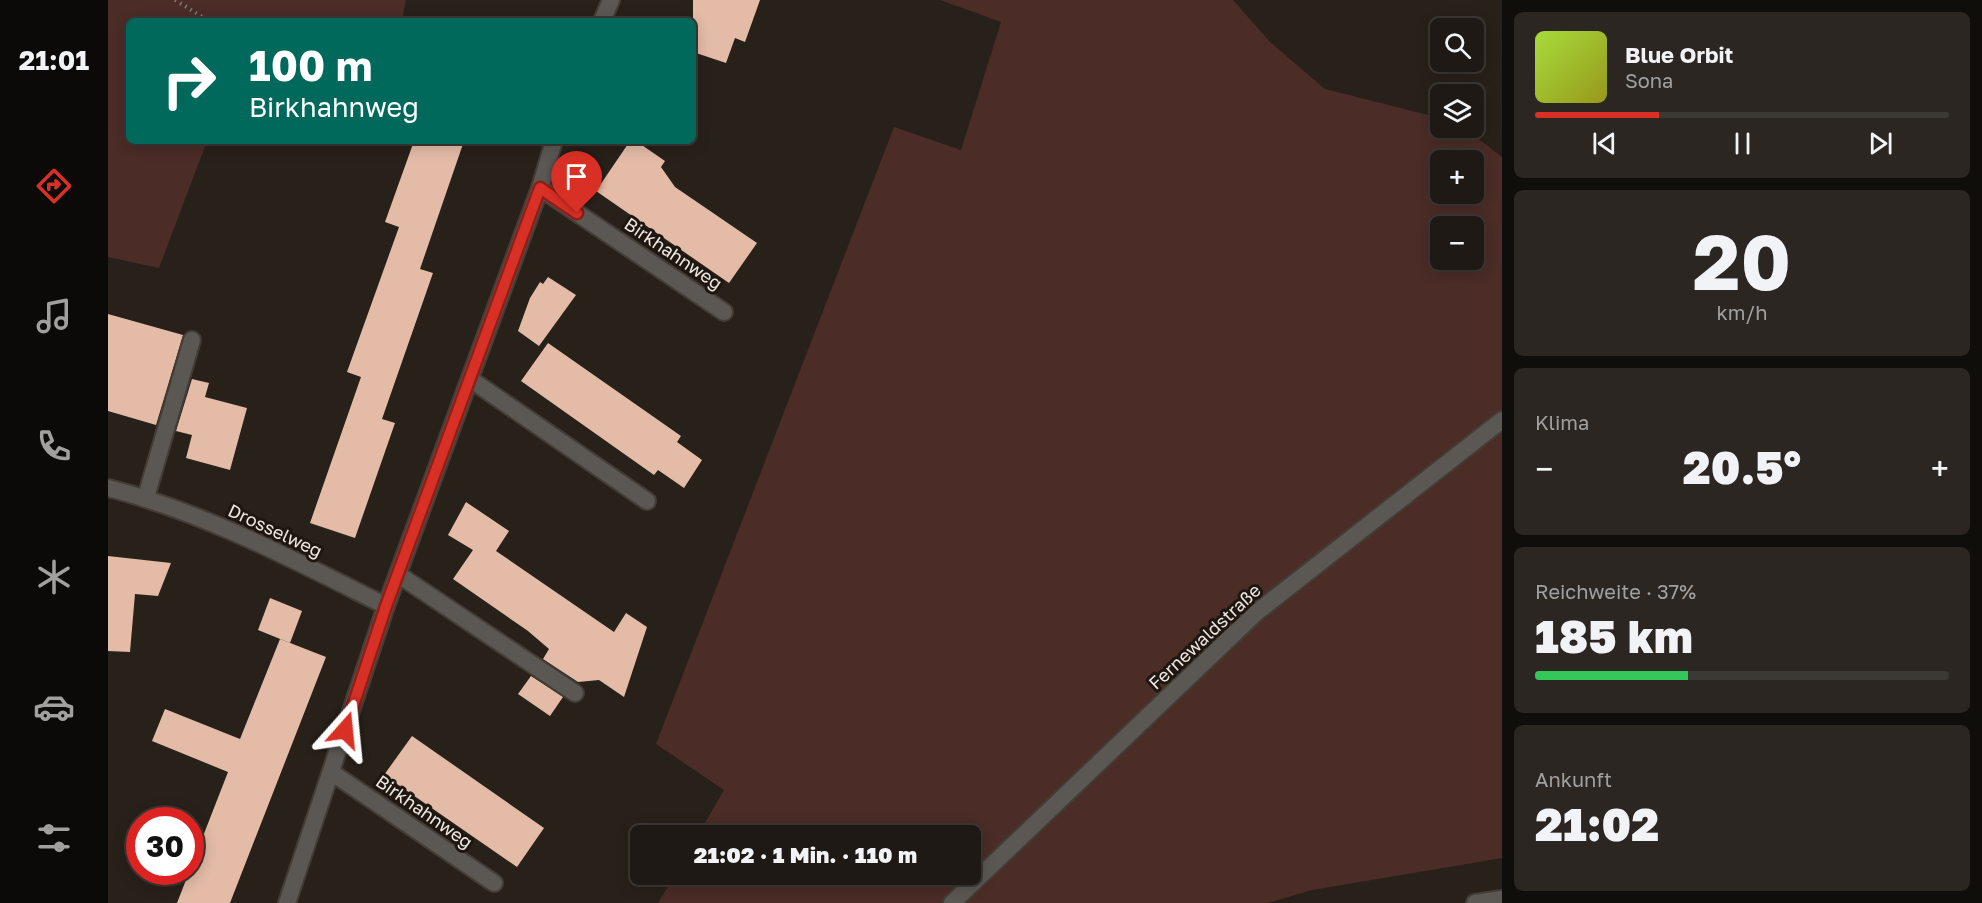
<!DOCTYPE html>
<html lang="de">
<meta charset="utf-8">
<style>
:root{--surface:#1e1914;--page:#2b2622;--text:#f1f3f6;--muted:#a1a0a0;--line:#3c3834;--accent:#d93025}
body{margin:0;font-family:"Golos Text",sans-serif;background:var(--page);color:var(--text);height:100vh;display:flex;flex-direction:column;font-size:22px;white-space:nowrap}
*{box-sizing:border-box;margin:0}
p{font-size:20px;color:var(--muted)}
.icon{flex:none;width:33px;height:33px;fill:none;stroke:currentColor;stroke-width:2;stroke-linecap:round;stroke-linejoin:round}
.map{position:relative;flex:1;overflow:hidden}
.details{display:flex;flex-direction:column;gap:12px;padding:12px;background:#100e0b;width:480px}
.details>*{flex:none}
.guide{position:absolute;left:18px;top:18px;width:570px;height:126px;border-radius:9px;box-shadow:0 3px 15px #0003,0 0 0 2px var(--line);background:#00695c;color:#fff;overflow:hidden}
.buttons{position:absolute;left:1322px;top:18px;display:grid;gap:12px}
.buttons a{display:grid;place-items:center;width:54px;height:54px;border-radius:9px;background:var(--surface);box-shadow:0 3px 15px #0003,0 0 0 2px var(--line);font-size:30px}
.speed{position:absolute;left:18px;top:807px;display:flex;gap:12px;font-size:30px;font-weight:700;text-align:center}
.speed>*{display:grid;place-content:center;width:78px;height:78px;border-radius:50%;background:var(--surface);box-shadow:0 3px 15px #0003,0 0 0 2px var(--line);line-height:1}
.speed .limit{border:9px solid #d22;background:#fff;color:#111}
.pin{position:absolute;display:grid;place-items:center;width:51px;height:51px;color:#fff;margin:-62px -26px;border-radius:50% 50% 50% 0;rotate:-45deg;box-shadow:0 0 6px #0007}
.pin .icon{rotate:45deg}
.me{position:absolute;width:66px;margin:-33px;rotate:18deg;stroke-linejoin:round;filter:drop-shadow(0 0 4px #0008)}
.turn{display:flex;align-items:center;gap:21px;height:126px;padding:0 24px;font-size:27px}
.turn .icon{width:78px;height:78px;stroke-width:2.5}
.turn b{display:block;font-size:42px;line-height:51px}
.big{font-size:45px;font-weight:800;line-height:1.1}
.details .card{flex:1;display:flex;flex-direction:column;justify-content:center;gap:9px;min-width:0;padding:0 21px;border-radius:9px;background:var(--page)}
.details .dial{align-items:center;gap:0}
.dial b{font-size:78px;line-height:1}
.song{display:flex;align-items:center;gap:18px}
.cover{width:72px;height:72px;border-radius:9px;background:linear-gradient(135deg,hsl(80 70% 55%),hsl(60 70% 35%))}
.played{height:6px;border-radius:3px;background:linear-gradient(90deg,var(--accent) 30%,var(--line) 30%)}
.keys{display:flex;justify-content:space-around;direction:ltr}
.heat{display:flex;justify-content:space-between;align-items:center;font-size:33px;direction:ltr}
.charge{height:9px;border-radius:4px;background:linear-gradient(90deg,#34c759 37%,var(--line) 0)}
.trip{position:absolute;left:522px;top:825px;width:351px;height:60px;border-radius:9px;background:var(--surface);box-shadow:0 3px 15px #0003,0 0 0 2px var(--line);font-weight:800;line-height:60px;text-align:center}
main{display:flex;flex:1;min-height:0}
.tabs{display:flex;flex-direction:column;width:108px;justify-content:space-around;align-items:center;background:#0c0a08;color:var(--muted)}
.tabs .icon{width:42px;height:42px}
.tabs .active{color:var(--accent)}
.tabs b{font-size:27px;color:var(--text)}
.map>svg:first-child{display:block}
</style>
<main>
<nav class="tabs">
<b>21:01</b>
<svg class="icon active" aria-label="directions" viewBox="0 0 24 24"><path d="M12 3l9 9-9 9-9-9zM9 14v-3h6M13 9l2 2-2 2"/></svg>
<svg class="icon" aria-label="music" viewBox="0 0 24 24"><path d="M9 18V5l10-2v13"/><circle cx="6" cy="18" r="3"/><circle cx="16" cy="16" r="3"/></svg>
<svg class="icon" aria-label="phone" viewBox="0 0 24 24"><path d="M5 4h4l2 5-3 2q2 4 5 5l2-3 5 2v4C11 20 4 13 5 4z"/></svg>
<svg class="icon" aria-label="climate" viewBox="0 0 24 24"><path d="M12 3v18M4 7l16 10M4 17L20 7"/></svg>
<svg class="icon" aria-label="car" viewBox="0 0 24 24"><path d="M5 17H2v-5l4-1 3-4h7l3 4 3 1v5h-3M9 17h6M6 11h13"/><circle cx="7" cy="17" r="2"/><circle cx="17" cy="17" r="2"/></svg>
<svg class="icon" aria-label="filters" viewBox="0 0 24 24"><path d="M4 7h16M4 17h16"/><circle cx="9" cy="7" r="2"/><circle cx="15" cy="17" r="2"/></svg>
</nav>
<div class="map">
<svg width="1394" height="903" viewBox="0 0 1394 903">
<rect width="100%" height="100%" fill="#28211a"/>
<!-- green -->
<g fill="#4b2c27" fill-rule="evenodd">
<path d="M0,0h298l-4,21h-273v120h78l-48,127 -51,-11z"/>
<path d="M832,0h293l37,42 55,47 115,29v10h24l38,29v701l-190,32 -45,13h-609l17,-28 295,-1v-38l-272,-1 26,-45 -68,-46 238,-617 67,23 40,-128zM1332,160h33v34h-33zM1332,226h33v34h-33z"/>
</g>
<!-- building -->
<g fill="#e3bba7">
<path d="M585,0h67l-15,42 -10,-4 -9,25 -33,-11z"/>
<path d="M306,141h50l-44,128 13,4 -51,146 13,4 -40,115 -45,-15 51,-146 -14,-5 52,-145 -14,-5z"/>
<path d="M522,141h6l29,20 -4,6 14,20 82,56 -28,40 -133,-92z"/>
<path d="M440,277l28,18 -37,51 -21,-15 12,-33 10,-16 3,2z"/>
<path d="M0,314l75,21 -27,90 -48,-14z"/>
<path d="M440,343l133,93 -4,6 25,18 -18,28 -26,-18 -4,5 -133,-94z"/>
<path d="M84,379l17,4 -4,14 42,11 -17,62 -44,-12 6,-23 -16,-4z"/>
<path d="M358,502l43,29 -13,20 118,81 12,-19 21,14 -23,70 -25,-17 -21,2 -35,-23 6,-10 -21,-18 -75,-52 20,-29 -25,-15z"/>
<path d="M0,556l63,7 -13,33 -23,-2 -5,58 -22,-1z"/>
<path d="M162,598l32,13 -12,32 -32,-13z"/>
<path d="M172,639l46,18 -96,246h-53l51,-131 -76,-31 13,-32 75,30z"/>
<path d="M423,676l32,21 -13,19 -32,-22z"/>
<path d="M304,736l132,92 -27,39 -133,-92z"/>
</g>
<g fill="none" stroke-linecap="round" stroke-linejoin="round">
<defs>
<g id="service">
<path d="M432,188l184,124"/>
<path d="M362,379l177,122"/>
<path d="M38,497l46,-157"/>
<path d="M291,575l176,118"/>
<path d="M223,772l163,111"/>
</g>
<g id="minor">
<path d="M494,21l9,-21"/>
<path d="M0,488c98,25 188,73 278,118"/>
<path d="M179,903l99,-297 154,-418 14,-47"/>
<path d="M844,903l305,-291 245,-192"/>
<path d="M1367,903l27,-4"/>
</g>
</defs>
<!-- service casing -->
<use href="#service" stroke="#433d36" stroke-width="20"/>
<!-- minor casing -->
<use href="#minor" stroke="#433d36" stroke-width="20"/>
<!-- path -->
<path stroke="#807a74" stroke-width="4" stroke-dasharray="1.5 4.5" stroke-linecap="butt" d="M67,0l34,21"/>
<!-- service -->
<use href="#service" stroke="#5b5854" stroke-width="16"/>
<!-- minor -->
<use href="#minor" stroke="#5b5854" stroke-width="16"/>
</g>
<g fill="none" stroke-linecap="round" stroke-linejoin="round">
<defs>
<path id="route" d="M237,730l41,-124 154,-418 37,25"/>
</defs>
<!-- route casing -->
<use href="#route" stroke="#8d1f18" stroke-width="15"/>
<!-- route -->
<use href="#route" stroke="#d93025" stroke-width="10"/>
</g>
<g text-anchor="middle" stroke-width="6" stroke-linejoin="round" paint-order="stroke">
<!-- street labels -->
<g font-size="18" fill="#ece7e2" stroke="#1e1710">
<text transform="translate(565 254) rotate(34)" y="6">Birkhahnweg</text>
<text transform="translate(167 531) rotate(25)" y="6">Drosselweg</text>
<text transform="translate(1097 637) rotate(-43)" y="6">Fernewaldstraße</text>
<text transform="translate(316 812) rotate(35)" y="6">Birkhahnweg</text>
</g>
</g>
</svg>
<div class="buttons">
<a><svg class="icon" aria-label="search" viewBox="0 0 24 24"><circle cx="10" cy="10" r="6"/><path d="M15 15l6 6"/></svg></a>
<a><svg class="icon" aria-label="layers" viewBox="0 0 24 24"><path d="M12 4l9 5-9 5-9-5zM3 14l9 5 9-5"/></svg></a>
<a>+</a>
<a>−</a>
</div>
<div class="speed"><div class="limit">30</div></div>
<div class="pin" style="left:469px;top:213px;background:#d93025"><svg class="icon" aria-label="arrive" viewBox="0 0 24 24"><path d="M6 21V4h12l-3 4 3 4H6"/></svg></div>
<svg class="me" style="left:237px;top:730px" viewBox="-20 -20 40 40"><path d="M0-17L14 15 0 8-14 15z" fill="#d93025" stroke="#fff" stroke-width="4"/></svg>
<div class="trip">21:02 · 1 Min. · 110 m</div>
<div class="guide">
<div class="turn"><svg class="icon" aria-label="right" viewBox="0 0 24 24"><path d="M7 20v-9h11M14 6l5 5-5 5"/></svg><div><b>100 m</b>Birkhahnweg</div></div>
</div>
</div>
<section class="details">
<div class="card">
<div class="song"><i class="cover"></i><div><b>Blue Orbit</b><p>Sona</p></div></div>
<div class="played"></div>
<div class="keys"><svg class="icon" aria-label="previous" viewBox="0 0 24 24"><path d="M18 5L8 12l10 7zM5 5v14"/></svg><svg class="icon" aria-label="pause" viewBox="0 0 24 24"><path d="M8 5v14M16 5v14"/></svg><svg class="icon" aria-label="next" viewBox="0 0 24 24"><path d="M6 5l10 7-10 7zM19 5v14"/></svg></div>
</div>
<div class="card dial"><b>20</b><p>km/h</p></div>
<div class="card"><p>Klima</p>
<div class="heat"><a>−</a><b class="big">20.5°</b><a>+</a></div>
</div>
<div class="card"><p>Reichweite · 37%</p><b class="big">185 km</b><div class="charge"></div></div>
<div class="card"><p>Ankunft</p><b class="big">21:02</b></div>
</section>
</main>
